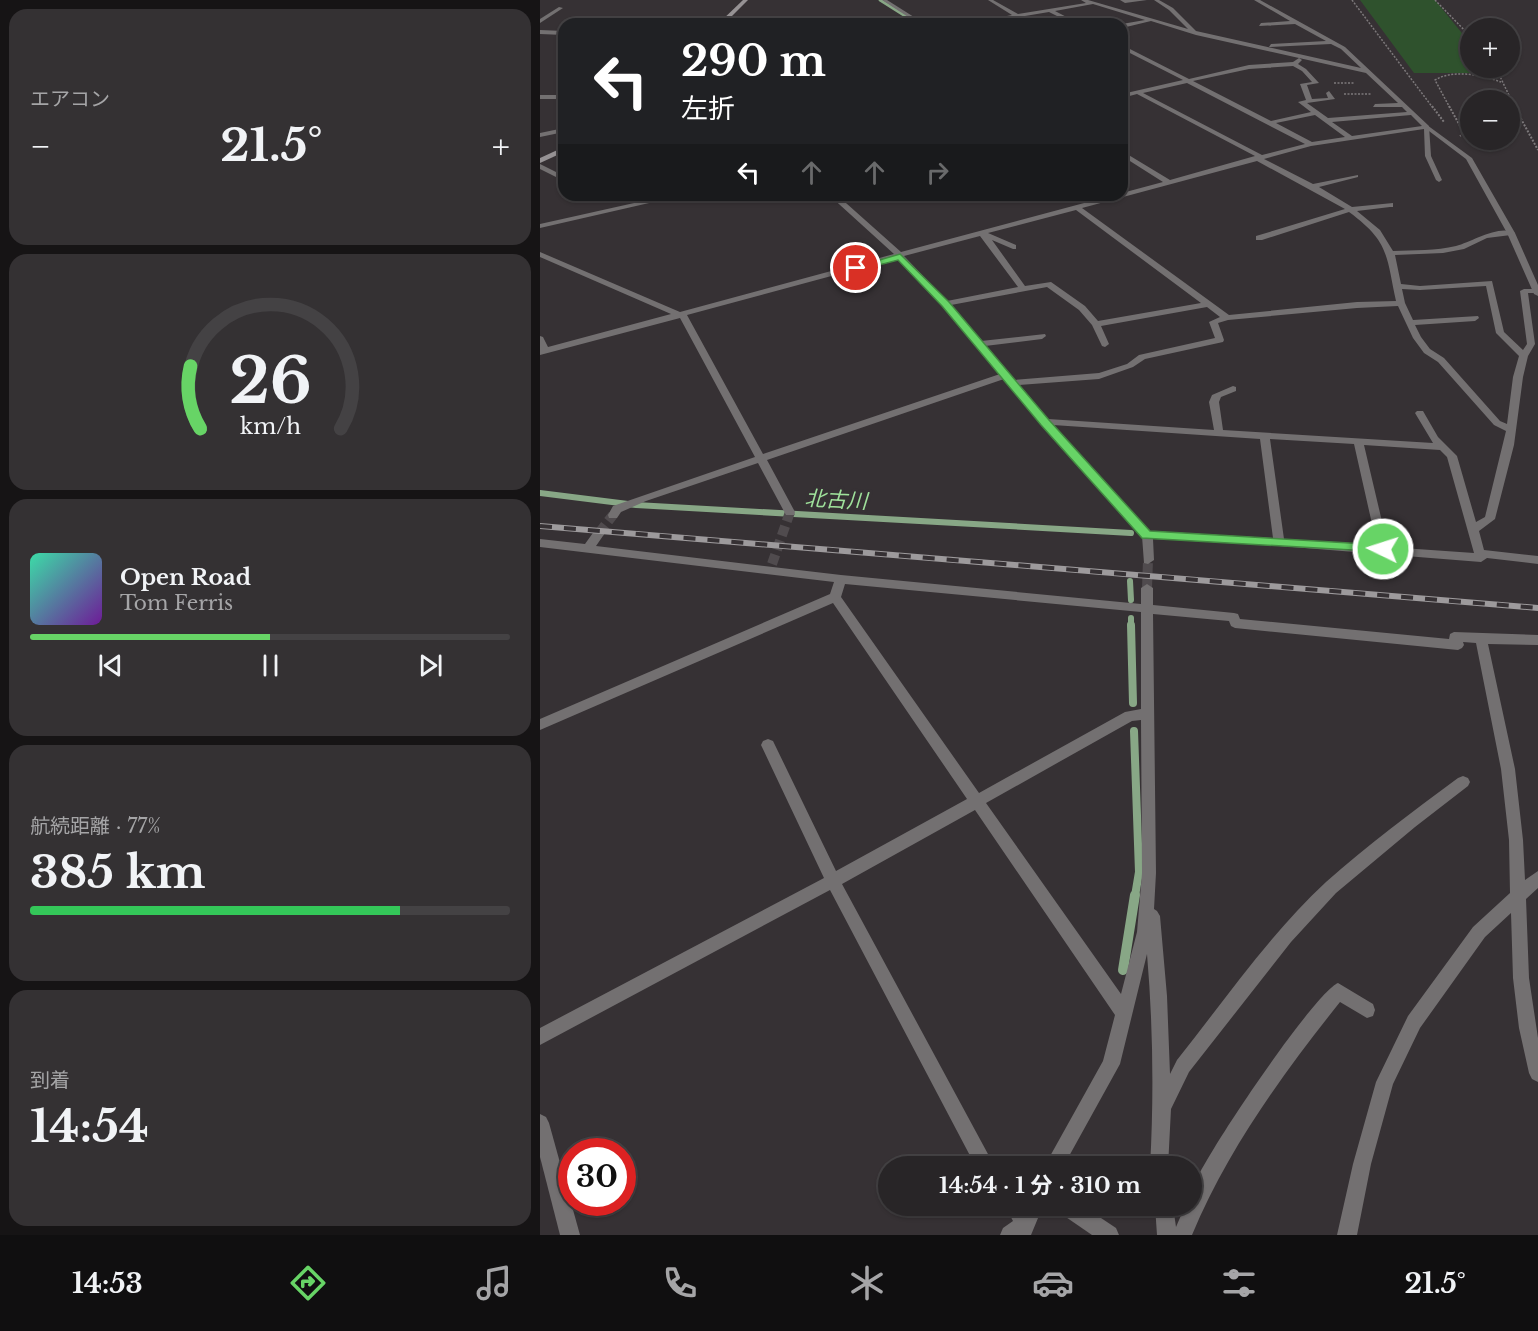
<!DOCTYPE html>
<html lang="ja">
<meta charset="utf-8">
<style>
:root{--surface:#282527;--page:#343133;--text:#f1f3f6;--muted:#a5a5a7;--line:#444244;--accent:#67d466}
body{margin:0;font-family:"Libre Baskerville","Noto Sans JP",serif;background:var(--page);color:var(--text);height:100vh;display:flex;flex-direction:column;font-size:22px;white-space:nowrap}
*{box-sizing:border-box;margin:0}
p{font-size:20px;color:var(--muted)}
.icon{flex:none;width:33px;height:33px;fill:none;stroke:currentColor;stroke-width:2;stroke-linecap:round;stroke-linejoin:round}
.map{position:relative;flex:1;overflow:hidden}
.panel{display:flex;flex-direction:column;gap:9px;padding:9px;background:#161415;width:540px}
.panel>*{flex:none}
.banner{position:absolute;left:18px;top:18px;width:570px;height:183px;border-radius:18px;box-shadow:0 2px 4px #0004,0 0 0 2px var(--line);background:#202124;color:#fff;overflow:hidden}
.tools{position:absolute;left:920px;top:18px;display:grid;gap:12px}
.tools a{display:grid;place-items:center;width:60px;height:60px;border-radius:50%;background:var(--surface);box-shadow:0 2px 4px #0004,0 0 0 2px var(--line);font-size:30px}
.speed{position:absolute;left:18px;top:1138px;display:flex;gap:12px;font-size:30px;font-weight:700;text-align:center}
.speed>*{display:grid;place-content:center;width:78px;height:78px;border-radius:50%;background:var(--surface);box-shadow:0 2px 4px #0004,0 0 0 2px var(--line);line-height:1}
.speed .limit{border:9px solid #d22;background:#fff;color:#111}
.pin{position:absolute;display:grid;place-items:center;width:51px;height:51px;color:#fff;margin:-26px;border:3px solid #fff;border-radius:50%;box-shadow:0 2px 6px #0007}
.me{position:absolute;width:66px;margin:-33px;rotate:274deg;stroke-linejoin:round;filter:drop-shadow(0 0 4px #0008)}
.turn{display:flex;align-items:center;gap:21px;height:126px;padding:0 24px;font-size:27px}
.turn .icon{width:78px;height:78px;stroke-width:2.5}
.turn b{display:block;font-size:42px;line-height:51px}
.lanes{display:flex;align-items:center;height:57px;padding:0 24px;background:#0003;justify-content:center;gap:30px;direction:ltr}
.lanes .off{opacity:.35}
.big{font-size:45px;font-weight:700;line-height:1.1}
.panel .tile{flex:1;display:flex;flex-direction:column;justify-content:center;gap:9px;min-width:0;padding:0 21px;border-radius:18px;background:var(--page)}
.panel .dial{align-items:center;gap:0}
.dial svg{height:156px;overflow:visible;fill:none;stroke:var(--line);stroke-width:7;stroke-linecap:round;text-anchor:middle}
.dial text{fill:var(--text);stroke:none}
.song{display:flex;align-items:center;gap:18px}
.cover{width:72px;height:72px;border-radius:9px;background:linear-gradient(135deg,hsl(160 70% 55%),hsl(280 70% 35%))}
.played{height:6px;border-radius:3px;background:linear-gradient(90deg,var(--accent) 50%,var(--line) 50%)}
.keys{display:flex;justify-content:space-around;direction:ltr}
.heat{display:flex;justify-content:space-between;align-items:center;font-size:33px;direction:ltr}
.charge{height:9px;border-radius:4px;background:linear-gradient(90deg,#34c759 77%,var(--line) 0)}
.trip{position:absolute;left:338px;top:1156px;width:324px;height:60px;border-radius:30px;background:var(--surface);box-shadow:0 2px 4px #0004,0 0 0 2px var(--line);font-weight:700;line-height:60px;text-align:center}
.tab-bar{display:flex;height:96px;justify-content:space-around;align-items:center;background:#100f10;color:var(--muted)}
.tab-bar .icon{width:42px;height:42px}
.tab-bar .on{color:var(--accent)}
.tab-bar b{font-size:27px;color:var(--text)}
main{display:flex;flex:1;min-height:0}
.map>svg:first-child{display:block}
</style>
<main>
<section class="panel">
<div class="tile"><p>エアコン</p>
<div class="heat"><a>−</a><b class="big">21.5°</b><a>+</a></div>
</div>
<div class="tile dial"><svg viewBox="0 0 100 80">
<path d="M14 69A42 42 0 1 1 86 69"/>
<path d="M14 69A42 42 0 0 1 9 37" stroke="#67d466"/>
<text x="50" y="56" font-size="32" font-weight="700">26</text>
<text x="50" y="72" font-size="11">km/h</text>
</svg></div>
<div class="tile">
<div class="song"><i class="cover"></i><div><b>Open Road</b><p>Tom Ferris</p></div></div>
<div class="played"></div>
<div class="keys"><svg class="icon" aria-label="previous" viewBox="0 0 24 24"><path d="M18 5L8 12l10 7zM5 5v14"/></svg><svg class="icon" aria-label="pause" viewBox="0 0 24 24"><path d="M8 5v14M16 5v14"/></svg><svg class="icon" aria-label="next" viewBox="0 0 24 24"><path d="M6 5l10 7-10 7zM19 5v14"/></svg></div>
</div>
<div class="tile"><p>航続距離 · 77%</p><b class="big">385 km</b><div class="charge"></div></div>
<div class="tile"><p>到着</p><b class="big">14:54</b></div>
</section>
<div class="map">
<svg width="998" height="1235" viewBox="0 0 998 1235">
<rect width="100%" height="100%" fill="#363134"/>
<!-- green -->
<path fill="#2f522d" d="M820,0h75l35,43v25h20l5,5h-81z"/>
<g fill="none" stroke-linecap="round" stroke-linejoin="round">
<!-- stream-far3 -->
<path stroke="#88a786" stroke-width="3" d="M340,0l38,24"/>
<!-- stream-far2 -->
<g stroke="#88a786" stroke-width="6">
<path d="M0,493l96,12 495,28"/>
<path d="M590,581l1,19"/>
<path d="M591,618v9"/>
</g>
<!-- stream-far1 -->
<g stroke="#88a786" stroke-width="8">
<path d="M591,625l2,78"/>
<path d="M594,731l5,141 -4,24"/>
</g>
<!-- stream -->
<path stroke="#88a786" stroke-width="10" d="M583,970l12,-75"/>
<!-- minor-tunnel -->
<g stroke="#504b4e" stroke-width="10" stroke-dasharray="10 5" stroke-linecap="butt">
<path d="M59,533l14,-18"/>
<path d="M232,564l18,-52"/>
<path d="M607,588l1,-28"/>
</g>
<!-- path-far1 -->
<g stroke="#7d797b" stroke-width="1.5" stroke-dasharray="2 1.5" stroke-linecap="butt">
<path d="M812,0l81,108"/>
<path d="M895,0l35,36"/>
<path d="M956,68l19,40"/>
<path d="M794,83h20"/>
<path d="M804,94h28"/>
<path d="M910,108l-15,-28c18,-11 47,-5 66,2"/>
</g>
<!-- path -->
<g stroke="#7d797b" stroke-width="2" stroke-dasharray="2 1.5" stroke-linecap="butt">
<path d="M892,106l12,16"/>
<path d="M909,106l15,27 -4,3"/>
<path d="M974,106l24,44"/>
</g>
<!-- minor -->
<g fill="#737071" fill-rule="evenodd">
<path d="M342,0h5l38,24h-6z"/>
<path d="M448,0h5l25,14 68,-11 -5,-3h7l100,29 -19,-19 -15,-10h5l14,8 23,23 165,37 -20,-19 -10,-5 -62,3 2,-3 55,-3 -31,-17 -36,2 2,-3 29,-2 -36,-21h6l85,47 84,79 2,30 11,24 -3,2 -3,-2 -11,-24 -1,-27 -113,17 -47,13 49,25 45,-9v2l-39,10 33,20 41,-4v4h-3l-33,4 23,19 13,21c21,-1 43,0 63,-5 16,-4 43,-22 59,-13l-4,2 -24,3 -23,11 -21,4 -48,2 6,29 19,2 72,-5 12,51 19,18 4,-6 -7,-53 4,-2h14v4h-10l7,51 -7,12 -5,21 -9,68 -19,74 -16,12 5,19 54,6v8l-51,-6 -6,4 -253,-20 -75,-3 1,21 -6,4 -4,-1 -2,-27 -138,-157 -237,81 28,52 -1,3h-8l-28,-52 -112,38 -25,11 -4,6h-8l-1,-3 5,-9 142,-49 -75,-139 -140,37v-19l3,1 5,10 123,-33 -131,-57v-5l140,60 214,-58 -65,-59h8l64,57 213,-57h8v-2l41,-11 -41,-26v-5l48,29 85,-24 -118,-62 -15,4v-4l61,-14 -61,-31v-4l67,34 60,-14 44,-3 6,-4 3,2 -4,4 8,5 13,14 -12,2 5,14 16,-1 -2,-5 3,-2 6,8 -28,4 21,15 79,-6 -5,-5h-29l2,-3 23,-1 -32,-30 -170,-38 -45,-14 -29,7v-4l23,-4 -52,-16 -38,7 25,13h-7l-24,-12 -71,12h-12l46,-9zM753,66l9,5 10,11 -12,2 6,16 -8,2 13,10 -40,9 -78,-40 56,-12zM647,83l118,61 -43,11 -119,-62zM775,115l30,22 -33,5 -36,-19zM871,115l11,11 -70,10 -20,-14zM717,161l88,48 -89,27v4h6l87,-28c41,30 37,44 47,89l-39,1 -128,13 -147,-107zM536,210l125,93 -103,18 -13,-15 -34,-24 -26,4 -33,-46 21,9h3v-4l-28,-12zM440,236l38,51 -71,14 -43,-45zM358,258l44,48 58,68 -237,80 -76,-139zM946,286l10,47 23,23 -6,21 -6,47 -7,-3 -56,-63 -14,-9 -9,-12 -6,-12 60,-4 4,-3 -1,-2 -65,4 -8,-17 -3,-14 18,1zM507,287l32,23 13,15 10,21 3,1 4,-3 -8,-18 106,-19 13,10 -11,5 6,16 -76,17 -12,9 -28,9 -85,7 -29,-34 57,-7 4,-3 -1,-2 -64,7 -30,-36zM858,306l15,32 11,15 14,9 56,63 12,6 -21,86 -9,5 -19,-66 -19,-19 -15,-26h-6l-2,2 18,30 -210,-13 -4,-28 2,-5 15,-6v-4l-3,-1 -21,9 -3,7 5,28 -166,-11 -29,-34 80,-6 34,-12 12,-8 78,-17 1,-2 -6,-17 10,-3 129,-12zM513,425l207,14 13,99 -123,-7zM730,439l84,5 23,102 -93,-7zM824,445l76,5 7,7 27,96 -86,-6z"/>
<path d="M580,0h27l-22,3z"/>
<path d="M19,7l4,1 -23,15v-4z"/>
<path d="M0,30l24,1v4l-24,-1z"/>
<rect x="0" y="95" width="24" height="4"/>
<path d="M24,128v4l-24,5v-4z"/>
<path d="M0,164l24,12v5l-24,-12z"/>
<path d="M130,195h14l-144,33v-4z"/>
<path d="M59,529l6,4 -9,13 245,29 300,29v-16l6,-4 6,4v17l81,8 4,1 2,5 209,20 1,-5 4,-2 84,3v10l-50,-1 27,125 8,71 2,40 13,-9v17l-12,11 3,79 9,60v44l-6,-3 -3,-6 -10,-45 -6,-50 -2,-65 -26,24 -65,91 -27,56 -22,80 -14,71h-20l16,-71 23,-82 32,-66 65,-89 37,-34 -1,-53 -8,-71 -25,-126 -13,-1 1,3 -2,3 -4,2 -223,-22 -4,-2 -2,-5 -76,-7 3,259 -2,36 3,2 3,5 7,80 3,78 7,-14c47,-59 93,-126 149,-178 42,-37 87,-71 132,-104l5,-2 5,2 2,4 -2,4 -53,41 -79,66 -45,49 -102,130 -18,37 -3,58h-18c4,-71 3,-142 -3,-213l-27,110 -57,103h-19l59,-106 12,-46 -140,-205 -133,74 153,283h-19l-146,-277 -290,155v-17l284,-150 -63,-133 2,-4 5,-2 5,2 63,130 131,-72 -134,-196 -293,127v-11l290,-125 4,-12 -294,-35v-8l45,5 10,-14zM305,584l296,28v97l-16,3 -146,81 -138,-196zM601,720l1,153 -5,59 -16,62 -135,-191 146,-82z"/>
<path d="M798,983l35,21 2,6 -2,6 -6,2 -27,-16c-58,73 -112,147 -148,233h-35l-2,-29h18l3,21 9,-21h6c0,-4 -1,-10 0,-14 8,-29 123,-199 147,-209z"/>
<path d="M0,1114l6,3 3,6 31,112h-20l-20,-78z"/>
<path d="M465,1206h38l-12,29h-31l3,-7 10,-7z"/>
<path d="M518,1206h25l33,22 3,7h-27l-32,-22z"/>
</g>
<!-- tertiary -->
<path fill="#737071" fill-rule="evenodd" d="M887,125l45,33 43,75 23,52v11l-4,-2 -27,-61 -41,-74 -41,-31v-2z"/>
<!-- secondary -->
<g fill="#969294" fill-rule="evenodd">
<path d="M203,0h5l-24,24h-6z"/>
<path d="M24,147v5l-24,11v-5z"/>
</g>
<defs>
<path id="rail" d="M0,526l998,82"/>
</defs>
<!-- rail casing -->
<use href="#rail" stroke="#9d9a9c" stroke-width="6"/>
<!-- rail -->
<use href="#rail" stroke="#363134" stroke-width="4" stroke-dasharray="12" stroke-linecap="butt"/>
</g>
<!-- route -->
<path fill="#67d466" stroke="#438a42" stroke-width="1.5" d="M360,254l49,48 100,118 101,111 233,14 6,4 -2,3 -245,-14 -101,-113 -99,-119 -44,-46 -42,11 -4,-3z"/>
<g text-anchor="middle" stroke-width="6" stroke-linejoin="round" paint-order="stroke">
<!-- water labels -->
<g font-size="21" font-style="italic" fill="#9fe19b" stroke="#363134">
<text transform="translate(296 500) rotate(3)" y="7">北古川</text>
</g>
</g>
</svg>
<div class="tools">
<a>+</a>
<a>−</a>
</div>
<div class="speed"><div class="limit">30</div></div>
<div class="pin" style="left:316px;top:268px;background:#d93025"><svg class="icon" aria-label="arrive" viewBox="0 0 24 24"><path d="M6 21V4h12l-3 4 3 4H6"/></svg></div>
<svg class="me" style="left:843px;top:549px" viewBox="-20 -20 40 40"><circle r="17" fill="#67d466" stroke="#fff" stroke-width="3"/><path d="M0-11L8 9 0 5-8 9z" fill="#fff"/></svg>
<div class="trip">14:54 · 1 分 · 310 m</div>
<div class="banner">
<div class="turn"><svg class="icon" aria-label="left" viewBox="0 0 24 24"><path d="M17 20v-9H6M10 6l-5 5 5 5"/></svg><div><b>290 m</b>左折</div></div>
<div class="lanes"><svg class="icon" aria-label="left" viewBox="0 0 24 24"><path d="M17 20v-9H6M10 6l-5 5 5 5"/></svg><svg class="icon off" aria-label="ahead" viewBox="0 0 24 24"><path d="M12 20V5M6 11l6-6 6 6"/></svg><svg class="icon off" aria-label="ahead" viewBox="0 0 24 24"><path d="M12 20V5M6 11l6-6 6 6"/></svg><svg class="icon off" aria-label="right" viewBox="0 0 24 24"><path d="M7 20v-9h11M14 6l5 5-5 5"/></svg></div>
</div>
</div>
</main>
<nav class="tab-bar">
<b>14:53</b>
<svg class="icon on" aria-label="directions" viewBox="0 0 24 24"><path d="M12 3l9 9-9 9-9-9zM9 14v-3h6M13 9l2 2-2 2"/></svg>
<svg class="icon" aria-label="music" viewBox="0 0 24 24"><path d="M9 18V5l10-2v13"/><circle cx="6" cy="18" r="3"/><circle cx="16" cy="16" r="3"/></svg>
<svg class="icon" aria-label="phone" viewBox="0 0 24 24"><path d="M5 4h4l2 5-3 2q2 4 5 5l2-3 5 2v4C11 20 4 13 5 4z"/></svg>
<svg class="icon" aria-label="climate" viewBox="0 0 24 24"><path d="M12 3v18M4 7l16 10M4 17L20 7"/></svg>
<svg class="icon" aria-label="car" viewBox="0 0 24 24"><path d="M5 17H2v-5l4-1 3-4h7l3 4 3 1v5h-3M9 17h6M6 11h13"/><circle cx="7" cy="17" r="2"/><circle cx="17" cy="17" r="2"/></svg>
<svg class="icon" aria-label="filters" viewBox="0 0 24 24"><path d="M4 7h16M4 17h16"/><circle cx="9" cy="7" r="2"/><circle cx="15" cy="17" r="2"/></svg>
<b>21.5°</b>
</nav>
